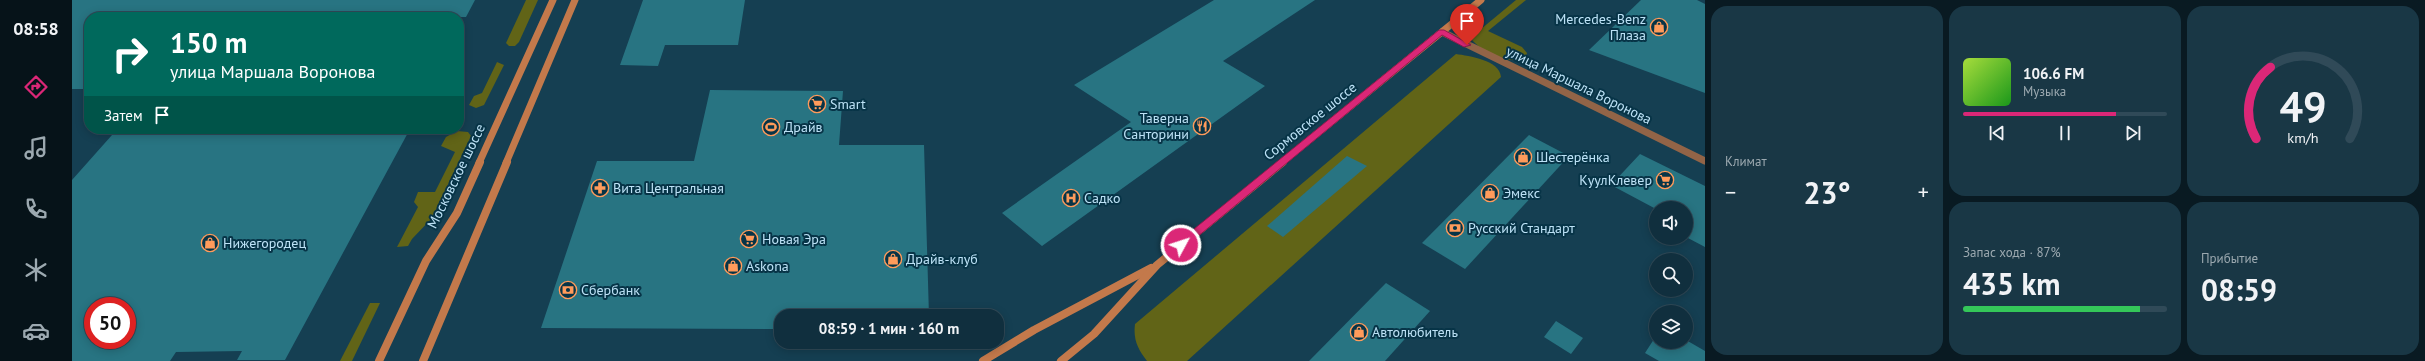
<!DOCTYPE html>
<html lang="ru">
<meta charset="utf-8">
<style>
:root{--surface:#102f3e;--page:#193745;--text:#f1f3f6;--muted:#9ca9b0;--line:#304a58;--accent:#db2777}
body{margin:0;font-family:"PT Sans",sans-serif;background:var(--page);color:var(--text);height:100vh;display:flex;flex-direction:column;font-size:15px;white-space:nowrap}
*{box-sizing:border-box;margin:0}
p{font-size:13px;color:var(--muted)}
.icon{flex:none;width:22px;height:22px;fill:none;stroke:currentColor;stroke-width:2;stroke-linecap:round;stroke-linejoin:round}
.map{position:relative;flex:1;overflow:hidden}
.sheet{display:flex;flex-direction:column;gap:6px;padding:6px;background:#091a22;width:720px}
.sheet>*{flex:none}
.banner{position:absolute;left:12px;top:12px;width:380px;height:122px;border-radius:16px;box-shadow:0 2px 10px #0003,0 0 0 1px var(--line);background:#00695c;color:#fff;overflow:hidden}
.controls{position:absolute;left:1577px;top:201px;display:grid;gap:8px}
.controls a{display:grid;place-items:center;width:44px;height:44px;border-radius:50%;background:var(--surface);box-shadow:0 2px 10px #0003,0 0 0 1px var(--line);font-size:20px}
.speed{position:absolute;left:12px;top:297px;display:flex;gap:8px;font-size:20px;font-weight:700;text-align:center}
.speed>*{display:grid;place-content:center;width:52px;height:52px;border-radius:50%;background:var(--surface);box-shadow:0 2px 10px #0003,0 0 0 1px var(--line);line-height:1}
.speed .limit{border:6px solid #d22;background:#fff;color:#111}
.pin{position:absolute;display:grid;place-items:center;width:34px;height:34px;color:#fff;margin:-41px -17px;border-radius:50% 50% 50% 0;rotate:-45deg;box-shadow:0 0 4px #0007}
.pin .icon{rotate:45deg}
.me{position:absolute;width:44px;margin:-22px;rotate:50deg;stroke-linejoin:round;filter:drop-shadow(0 0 3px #0008)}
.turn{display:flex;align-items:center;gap:14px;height:84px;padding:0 20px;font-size:18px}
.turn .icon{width:52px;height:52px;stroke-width:2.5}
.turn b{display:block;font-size:28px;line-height:34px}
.then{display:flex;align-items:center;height:38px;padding:0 20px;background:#0003;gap:8px;font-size:15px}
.big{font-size:30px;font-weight:800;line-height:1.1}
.sheet .widget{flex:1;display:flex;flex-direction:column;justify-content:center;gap:6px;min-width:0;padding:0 14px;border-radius:16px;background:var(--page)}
.sheet .dial{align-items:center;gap:0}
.dial svg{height:104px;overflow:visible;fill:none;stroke:var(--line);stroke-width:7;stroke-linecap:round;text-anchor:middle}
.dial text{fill:var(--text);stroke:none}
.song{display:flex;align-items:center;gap:12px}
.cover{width:48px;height:48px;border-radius:6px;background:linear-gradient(135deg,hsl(80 70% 55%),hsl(120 70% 35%))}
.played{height:4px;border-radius:2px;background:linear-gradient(90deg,var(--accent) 75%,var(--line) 75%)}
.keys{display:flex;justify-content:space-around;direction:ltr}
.heat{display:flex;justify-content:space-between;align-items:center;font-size:22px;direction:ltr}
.charge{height:6px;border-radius:3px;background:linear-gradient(90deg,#34c759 87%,var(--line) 0)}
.sheet .tiles{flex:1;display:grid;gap:6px;grid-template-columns:repeat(3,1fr)}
.widget:first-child{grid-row:span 2}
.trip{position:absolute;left:702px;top:309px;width:230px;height:40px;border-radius:16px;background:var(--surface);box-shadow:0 2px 10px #0003,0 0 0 1px var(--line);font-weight:800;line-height:40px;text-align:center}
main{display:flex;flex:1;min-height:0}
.tabs{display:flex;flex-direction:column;width:72px;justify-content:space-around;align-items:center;background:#061319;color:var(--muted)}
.tabs .icon{width:28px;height:28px}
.tabs .active{color:var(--accent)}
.tabs b{font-size:18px;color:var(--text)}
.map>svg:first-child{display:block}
</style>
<main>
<nav class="tabs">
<b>08:58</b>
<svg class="icon active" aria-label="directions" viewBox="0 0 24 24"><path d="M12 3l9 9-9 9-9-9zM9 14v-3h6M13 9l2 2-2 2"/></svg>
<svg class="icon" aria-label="music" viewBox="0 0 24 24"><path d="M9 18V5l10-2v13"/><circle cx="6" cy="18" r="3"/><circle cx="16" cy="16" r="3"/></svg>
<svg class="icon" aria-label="phone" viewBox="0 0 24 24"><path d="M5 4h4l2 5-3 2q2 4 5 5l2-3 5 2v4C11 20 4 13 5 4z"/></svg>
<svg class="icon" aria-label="climate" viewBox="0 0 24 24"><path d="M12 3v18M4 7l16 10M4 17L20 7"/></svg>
<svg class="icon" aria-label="car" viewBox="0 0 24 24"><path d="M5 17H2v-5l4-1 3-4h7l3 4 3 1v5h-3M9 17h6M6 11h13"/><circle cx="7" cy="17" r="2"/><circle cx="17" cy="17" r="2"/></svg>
</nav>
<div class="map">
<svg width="1633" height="361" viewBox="0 0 1633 361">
<rect width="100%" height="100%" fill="#153f52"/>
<!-- green -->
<g fill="#616417">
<path d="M454,0h12l-19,42 -4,4h-6l-3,-3z"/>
<path d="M1444,0h10l-38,31 34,16 5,6 -2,6c-17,5 -41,-6 -53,-19l9,-11z"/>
<path d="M1384,54c13,2 44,6 45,23l-314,284h-40c-9,-12 -14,-21 -12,-37z"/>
<path d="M425,62l7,3 -20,40 -8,3 -7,-3 5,-9 8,-3z"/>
<path d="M385,131l11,1 3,4 -39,82 -20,21 -4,7 -11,1 21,-40 -4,-5 4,-10h17l20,-40 -14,-6 5,-9z"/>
<path d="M298,303h10l-28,58h-12z"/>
</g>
<!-- building -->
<g fill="#287482" fill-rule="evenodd">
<path d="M0,0h403l-9,17h-377v72h-17z"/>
<path d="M571,0h102l-7,45h-73l-7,21 -38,-1z"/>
<path d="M1142,0h101l-92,61 42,25 -223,160 -40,-33 129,-91 -57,-37z"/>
<path d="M1569,0h56l8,4v89l-116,-43z"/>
<path d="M638,90l133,1 -4,54h85l5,171h-148v13l-240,-1 56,-167h97z"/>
<path d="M300,129h38l-125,231h-48l5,-9 -66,1 -6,9h-98v-181l40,-45 257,-1zM21,306h34v34h-34z"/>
<path d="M1457,135l40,21 -104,113 -43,-26z"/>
<path d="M1568,154l65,32v61l-19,-10v-29l-30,1 -45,-24z"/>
<path d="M1275,156l20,10 -84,71 -16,-11z"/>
<path d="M1314,283l44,28 -45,50h-76z"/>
<path d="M1484,321l27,17 -12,16 -27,-17z"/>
<path d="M1584,336v6h30v-2l19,11v10h-46l-14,-8z"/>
</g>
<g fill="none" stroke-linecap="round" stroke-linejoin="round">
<!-- street -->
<path stroke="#926447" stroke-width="7" d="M1370,32l263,129"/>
<!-- secondary-far1 -->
<g stroke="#c3794b" stroke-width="7">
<path d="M407,163l74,-163"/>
<path d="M434,163l69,-163"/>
<path d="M1209,163l200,-163"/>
</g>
<!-- secondary -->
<g stroke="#c3794b" stroke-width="8">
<path d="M307,361l47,-100 31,-48 23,-51"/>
<path d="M351,361l84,-199"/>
<path d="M911,361l51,-31 117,-62"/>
<path d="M989,361l33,-27 63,-69 126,-103"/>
</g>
</g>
<!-- route -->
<path fill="#db2777" stroke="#8e194d" d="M1367,30h5l27,15 -7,2 -22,-12 -257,212h-7v-5z"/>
<!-- icons -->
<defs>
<symbol id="shop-ring" viewBox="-11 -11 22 22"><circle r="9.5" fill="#073447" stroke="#ff9b5b" stroke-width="1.5"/><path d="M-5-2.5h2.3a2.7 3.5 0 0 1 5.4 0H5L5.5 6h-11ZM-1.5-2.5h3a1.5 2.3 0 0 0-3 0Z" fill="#ff9b5b"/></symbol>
<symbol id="supermarket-ring" viewBox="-11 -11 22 22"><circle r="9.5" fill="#073447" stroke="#ff9b5b" stroke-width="1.5"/><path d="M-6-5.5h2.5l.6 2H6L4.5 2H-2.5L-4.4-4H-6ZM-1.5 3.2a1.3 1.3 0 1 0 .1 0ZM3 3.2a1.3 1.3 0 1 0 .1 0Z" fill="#ff9b5b"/></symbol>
<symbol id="restaurant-ring" viewBox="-11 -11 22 22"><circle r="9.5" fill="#073447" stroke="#ff9b5b" stroke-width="1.5"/><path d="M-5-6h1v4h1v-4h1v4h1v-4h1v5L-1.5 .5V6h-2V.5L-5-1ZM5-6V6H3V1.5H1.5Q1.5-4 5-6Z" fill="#ff9b5b"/></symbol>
<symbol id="stadium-ring" viewBox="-11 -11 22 22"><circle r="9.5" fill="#073447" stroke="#ff9b5b" stroke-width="1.5"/><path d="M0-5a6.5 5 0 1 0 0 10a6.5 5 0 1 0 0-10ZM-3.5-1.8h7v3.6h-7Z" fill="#ff9b5b"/></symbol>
<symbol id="pharmacy-ring" viewBox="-11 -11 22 22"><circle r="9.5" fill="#073447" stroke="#ff9b5b" stroke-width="1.5"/><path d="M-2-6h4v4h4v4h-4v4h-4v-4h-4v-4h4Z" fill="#ff9b5b"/></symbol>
<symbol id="hospital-ring" viewBox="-11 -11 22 22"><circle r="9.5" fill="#073447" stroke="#ff9b5b" stroke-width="1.5"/><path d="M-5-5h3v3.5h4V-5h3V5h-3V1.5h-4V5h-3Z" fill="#ff9b5b"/></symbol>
<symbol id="bank-ring" viewBox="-11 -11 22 22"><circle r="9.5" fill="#073447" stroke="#ff9b5b" stroke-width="1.5"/><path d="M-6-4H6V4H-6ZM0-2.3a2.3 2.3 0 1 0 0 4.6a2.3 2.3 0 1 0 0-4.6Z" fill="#ff9b5b"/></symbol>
</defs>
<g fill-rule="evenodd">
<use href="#shop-ring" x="1577" y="17" width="20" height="20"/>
<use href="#supermarket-ring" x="735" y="94" width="20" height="20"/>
<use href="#restaurant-ring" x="1120" y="116" width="20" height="20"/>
<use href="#stadium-ring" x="689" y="117" width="20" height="20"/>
<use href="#shop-ring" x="1441" y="147" width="20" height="20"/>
<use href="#supermarket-ring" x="1583" y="170" width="20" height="20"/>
<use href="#pharmacy-ring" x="518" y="178" width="20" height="20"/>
<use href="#shop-ring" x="1408" y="183" width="20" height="20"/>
<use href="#hospital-ring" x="989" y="188" width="20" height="20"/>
<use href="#bank-ring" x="1373" y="218" width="20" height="20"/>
<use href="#supermarket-ring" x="667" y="229" width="20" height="20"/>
<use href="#shop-ring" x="128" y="233" width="20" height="20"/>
<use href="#shop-ring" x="811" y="249" width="20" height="20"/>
<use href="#shop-ring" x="651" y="256" width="20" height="20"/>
<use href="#bank-ring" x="486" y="280" width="20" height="20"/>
<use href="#shop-ring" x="1277" y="322" width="20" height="20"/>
</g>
<g text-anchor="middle" stroke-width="4" stroke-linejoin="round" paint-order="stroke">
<!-- poi labels -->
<g font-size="14" fill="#bde2f6" stroke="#073447" text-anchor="start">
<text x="1574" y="24" text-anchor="end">Mercedes-Benz<tspan x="1574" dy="16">Плаза</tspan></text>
<text x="758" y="109">Smart</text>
<text x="1117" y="123" text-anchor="end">Таверна<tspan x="1117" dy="16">Санторини</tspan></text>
<text x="712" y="132">Драйв</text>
<text x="1464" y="162">Шестерёнка</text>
<text x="1580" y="185" text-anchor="end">КуулКлевер</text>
<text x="541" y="193">Вита Центральная</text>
<text x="1431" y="198">Эмекс</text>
<text x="1012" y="203">Садко</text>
<text x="1396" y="233">Русский Стандарт</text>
<text x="690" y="244">Новая Эра</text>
<text x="151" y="248">Нижегородец</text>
<text x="834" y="264">Драйв-клуб</text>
<text x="674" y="271">Askona</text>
<text x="509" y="295">Сбербанк</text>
<text x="1300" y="337">Автолюбитель</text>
</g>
<!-- street labels -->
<g font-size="14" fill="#bde2f6" stroke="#073447">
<text transform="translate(1507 85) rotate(26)" y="5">улица Маршала Воронова</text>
<text transform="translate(1238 121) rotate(-39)" y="5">Сормовское шоссе</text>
<text transform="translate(384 176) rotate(-64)" y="5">Московское шоссе</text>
</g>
</g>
</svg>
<div class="controls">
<a><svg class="icon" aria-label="sound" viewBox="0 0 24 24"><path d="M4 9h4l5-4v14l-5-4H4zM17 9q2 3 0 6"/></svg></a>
<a><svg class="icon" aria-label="search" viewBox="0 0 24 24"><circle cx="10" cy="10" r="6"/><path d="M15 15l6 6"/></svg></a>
<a><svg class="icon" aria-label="layers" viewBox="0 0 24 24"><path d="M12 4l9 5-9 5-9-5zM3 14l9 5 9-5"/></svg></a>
</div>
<div class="speed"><div class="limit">50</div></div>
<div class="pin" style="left:1395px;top:45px;background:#d93025"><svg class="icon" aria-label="arrive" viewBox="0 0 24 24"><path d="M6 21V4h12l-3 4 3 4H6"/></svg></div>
<svg class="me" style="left:1109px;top:245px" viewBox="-20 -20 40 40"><circle r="17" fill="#db2777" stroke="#fff" stroke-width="3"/><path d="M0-11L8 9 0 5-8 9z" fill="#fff"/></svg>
<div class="trip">08:59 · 1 мин · 160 m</div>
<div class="banner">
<div class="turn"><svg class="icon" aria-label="right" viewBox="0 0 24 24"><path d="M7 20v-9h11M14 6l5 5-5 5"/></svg><div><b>150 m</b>улица Маршала Воронова</div></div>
<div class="then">Затем<svg class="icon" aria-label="arrive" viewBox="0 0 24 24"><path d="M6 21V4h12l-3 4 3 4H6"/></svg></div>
</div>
</div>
<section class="sheet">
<div class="tiles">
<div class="widget"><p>Климат</p>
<div class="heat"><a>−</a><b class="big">23°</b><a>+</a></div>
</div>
<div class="widget">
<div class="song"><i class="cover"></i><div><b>106.6 FM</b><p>Музыка</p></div></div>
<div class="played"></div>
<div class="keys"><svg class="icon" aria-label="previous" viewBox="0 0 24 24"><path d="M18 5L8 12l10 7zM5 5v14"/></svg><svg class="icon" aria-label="pause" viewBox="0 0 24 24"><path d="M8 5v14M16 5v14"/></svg><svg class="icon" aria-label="next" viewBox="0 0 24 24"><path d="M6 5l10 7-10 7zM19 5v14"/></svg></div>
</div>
<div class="widget dial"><svg viewBox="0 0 100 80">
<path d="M14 69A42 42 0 1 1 86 69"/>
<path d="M14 69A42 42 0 0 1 25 14" stroke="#db2777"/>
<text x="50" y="56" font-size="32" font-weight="700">49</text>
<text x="50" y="72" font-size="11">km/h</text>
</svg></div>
<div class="widget"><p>Запас хода · 87%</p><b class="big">435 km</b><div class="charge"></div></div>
<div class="widget"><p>Прибытие</p><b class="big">08:59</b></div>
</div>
</section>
</main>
